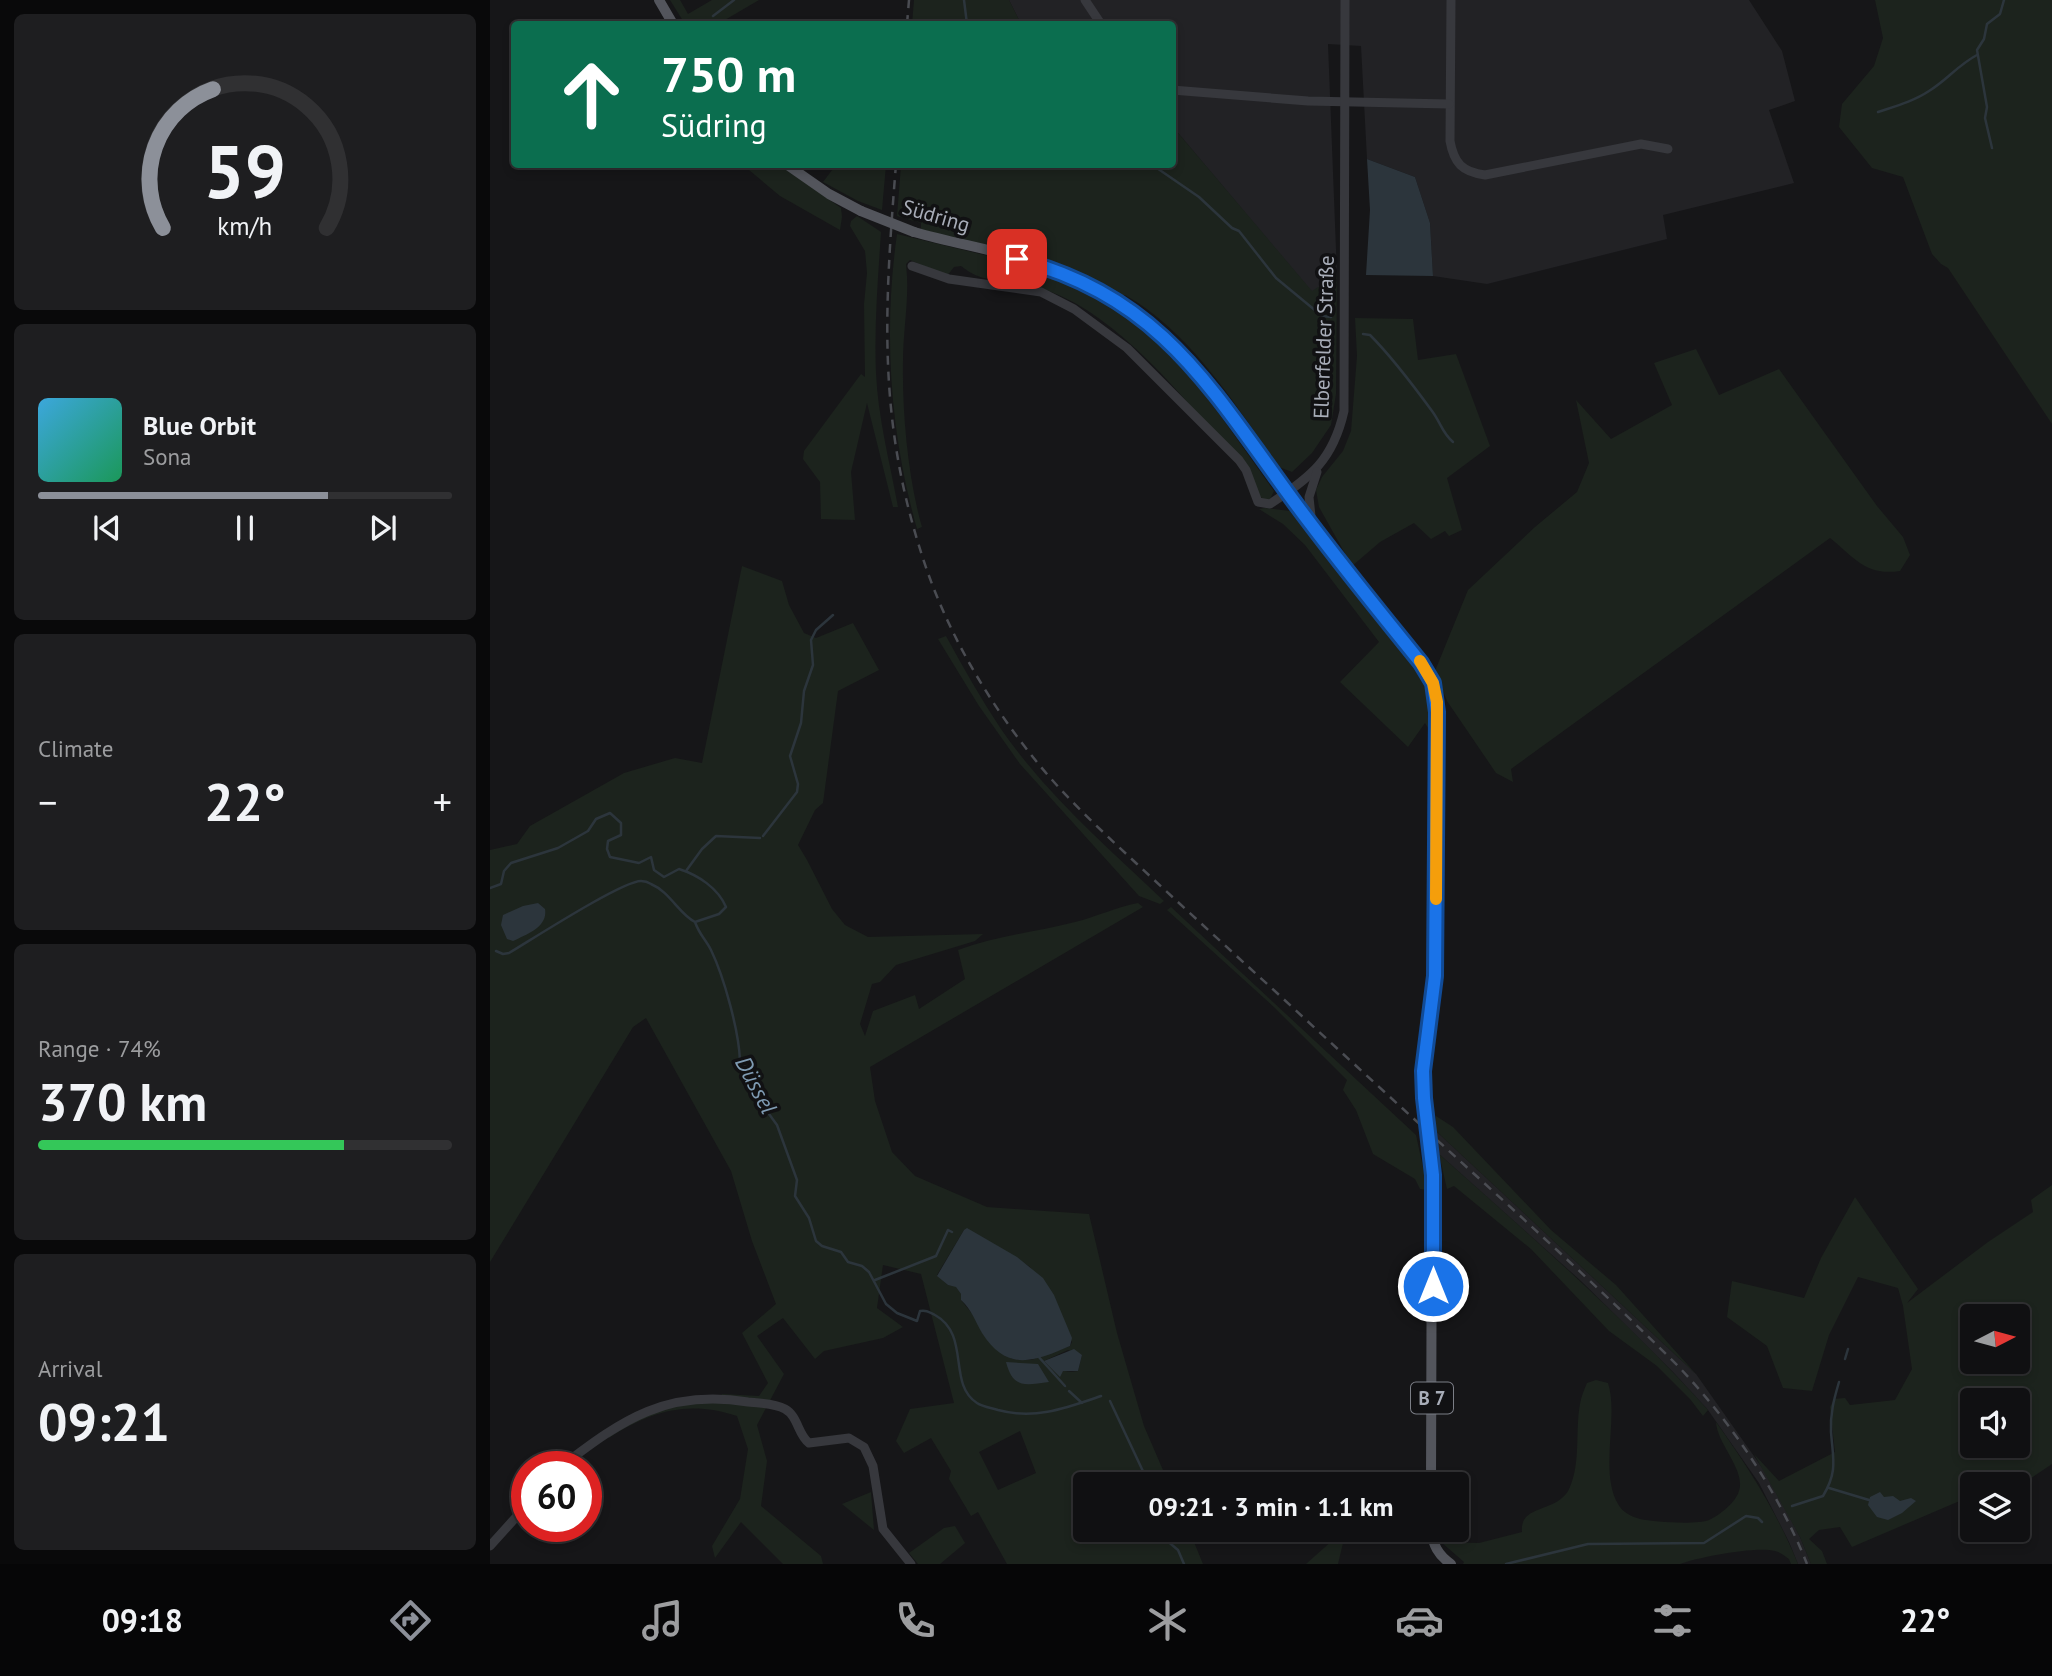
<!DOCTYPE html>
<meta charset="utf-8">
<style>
:root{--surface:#101012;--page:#1e1e20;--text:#f1f3f6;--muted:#9c9d9f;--line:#303032;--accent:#8c9099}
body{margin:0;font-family:"PT Sans",sans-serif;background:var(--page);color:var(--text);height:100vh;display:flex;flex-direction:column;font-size:26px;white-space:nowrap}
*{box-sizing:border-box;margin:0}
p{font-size:23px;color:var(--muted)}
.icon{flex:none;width:38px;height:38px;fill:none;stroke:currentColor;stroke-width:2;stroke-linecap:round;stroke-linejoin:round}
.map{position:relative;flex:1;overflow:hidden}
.details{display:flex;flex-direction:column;gap:14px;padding:14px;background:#09090a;width:490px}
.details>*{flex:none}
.guide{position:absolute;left:21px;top:21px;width:665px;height:147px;border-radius:7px;box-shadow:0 4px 10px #0003,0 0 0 2px var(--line);background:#0b6e4f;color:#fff;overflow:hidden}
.needle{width:46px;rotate:84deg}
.tools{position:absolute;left:1470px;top:1304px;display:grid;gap:14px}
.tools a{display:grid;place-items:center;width:70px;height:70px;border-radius:7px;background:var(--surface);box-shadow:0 4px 10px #0003,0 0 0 2px var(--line);font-size:35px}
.speed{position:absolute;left:21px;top:1451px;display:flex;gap:14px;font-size:35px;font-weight:700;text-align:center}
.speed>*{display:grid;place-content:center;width:91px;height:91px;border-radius:50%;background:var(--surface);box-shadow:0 4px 10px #0003,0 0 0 2px var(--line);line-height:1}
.speed .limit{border:10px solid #d22;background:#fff;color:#111}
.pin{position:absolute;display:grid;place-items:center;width:60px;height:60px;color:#fff;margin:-30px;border-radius:14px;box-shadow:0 4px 10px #0006}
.me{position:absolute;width:77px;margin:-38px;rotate:0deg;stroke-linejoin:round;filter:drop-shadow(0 0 5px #0008)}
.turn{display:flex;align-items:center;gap:24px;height:147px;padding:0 35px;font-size:32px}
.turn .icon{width:91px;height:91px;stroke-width:2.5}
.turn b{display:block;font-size:49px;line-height:60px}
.big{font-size:52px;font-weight:600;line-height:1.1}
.details .tile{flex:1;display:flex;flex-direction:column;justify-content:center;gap:10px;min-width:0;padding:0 24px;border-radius:10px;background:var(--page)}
.details .dial{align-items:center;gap:0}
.dial svg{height:182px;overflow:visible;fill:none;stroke:var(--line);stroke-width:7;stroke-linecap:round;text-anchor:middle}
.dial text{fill:var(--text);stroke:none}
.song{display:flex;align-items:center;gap:21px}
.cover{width:84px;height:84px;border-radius:10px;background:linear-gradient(135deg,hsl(200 70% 55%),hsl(150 70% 35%))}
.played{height:7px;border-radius:4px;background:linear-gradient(90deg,var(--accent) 70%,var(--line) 70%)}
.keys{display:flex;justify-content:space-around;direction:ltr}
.heat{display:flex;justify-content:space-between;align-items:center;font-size:38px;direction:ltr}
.charge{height:10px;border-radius:5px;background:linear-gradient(90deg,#34c759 74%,var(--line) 0)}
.trip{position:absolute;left:583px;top:1472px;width:396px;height:70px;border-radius:7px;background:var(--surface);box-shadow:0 4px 10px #0003,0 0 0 2px var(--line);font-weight:600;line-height:70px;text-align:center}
.tab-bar{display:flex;height:112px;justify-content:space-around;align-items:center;background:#060607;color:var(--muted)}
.tab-bar .icon{width:49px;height:49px}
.tab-bar .on{color:var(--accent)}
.tab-bar b{font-size:32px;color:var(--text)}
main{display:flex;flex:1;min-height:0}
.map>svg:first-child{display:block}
</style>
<main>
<section class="details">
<div class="tile dial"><svg viewBox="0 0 100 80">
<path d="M14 69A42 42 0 1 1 86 69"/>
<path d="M14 69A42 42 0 0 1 36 8" stroke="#8c9099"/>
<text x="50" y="56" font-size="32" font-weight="700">59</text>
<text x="50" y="72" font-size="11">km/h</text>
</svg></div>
<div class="tile">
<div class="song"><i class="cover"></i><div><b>Blue Orbit</b><p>Sona</p></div></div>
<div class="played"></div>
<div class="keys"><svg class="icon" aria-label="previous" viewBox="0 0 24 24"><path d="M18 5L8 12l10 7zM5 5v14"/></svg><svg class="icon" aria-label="pause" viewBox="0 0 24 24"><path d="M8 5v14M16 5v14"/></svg><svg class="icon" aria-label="next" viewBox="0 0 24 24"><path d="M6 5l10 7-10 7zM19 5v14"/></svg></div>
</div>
<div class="tile"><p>Climate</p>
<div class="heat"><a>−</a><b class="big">22°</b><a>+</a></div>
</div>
<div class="tile"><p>Range · 74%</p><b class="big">370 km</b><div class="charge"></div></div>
<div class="tile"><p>Arrival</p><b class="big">09:21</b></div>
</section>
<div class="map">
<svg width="1562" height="1564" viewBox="0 0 1562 1564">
<rect width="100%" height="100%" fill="#161618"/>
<!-- built -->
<g fill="#222225">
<path d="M519,0h740l33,51 13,50 -26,9 25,73 -131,32 4,24 -180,45 -54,-8 -3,-53 -15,-46 -48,-18 -6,-113 -33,-2 9,231 -25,17 -139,-165 -1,-103h-151z"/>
<path d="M946,1131l260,243 72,102 32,61 11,27h-13l-9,-22 -30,-59 -51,-73 -35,-38 -92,-91 -142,-127z"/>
</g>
<!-- green -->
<g fill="#1c231d" fill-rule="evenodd">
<path d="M180,0h10l8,14 24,-14h47l-41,24h-33z"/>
<path d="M424,0h95l12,24h-109z"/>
<path d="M1385,0h177v424l-104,-156 -7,-4 -9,-10 -29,-77 -31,-9 -33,-41 3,-23 32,-38 9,-28z"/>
<path d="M683,127l139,164 25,-16 -1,119 -5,31 -19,28 -20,19 -13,-5c-43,-61 -87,-134 -154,-172l-6,1 -27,-15 -171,-52v-6l-24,-7 4,-51 271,-1z"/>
<path d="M253,165h37l61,43 1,9 -2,13 -60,-34z"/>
<path d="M346,165h50l-4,45 -24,-9 -35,-19z"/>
<path d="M367,216l24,16c-3,47 -7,94 -5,141 2,45 14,90 22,134h-5l-26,-104 -16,69 4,48 -34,-1 -1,-37 -17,-23 1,-8 57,-77 4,3 -1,-73 3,-31 -2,-22 -15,-25 1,-5z"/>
<path d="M407,234l133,32 55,23 47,27 49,44 93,131 -4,8 -6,1 -6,-6 -3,-11c-50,-60 -111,-141 -180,-180 -17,-9 -36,-17 -55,-20 -25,-5 -38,0 -59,-17l-7,1 -7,9 -37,-16 -4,4c4,32 -3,65 -3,97 -1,51 5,118 19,166l-5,2c-27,-95 -34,-196 -20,-295z"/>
<path d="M865,318l58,1 5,41 38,-6 34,92 -43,32 15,52 -13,6 -4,-5 -14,8 -17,-16 -34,19 -28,24 -33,-59 -3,-17 6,-13 21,-26 8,-20 6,-75z"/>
<path d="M1206,349l23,46 60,-26 98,137 26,31 7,18 -10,16c-35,5 -45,-13 -70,-33l-319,231 2,13 -17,-9 -49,-72 -12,-30 33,-81 67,-63 42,-35 12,-29 -13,-63 35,39 61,-34 -18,-42z"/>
<path d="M775,508l25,3c26,34 53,68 81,101 18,21 41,42 54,67 8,16 9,35 5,52l-5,-8 -17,24 -68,-65 39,-40 -74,-97 -22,-21 -24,-15z"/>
<path d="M252,566l40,15 7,24 15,28 12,5 37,-15 26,47 -41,21 -15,112 -8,7 -17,35 9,15 25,49 13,16 23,12 115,-3 -8,7 -79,24 -16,17 -8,2 -12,40 5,12 8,-25 42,-16 4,14 46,-30 -7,-29c38,-14 78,-18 117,-28 21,-5 41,-15 63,-19l5,4 -273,160 5,34 17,51 23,24 72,31 102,7 28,119 27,93 25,58h-84v46h104l14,34h-196l-29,-52 -7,4 -22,-37 2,-8 -20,-33 -27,15 -8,-12 14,-32 44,-6 -33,-129 -38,-9 -6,43 26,19 -20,11 -59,13 -9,8 -32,-41 -26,18 27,38 -27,51 10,36 -6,45 60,50 2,8h-40l-42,-42 -26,36 -3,-12 28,-47 8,-50 -11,-33c-49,-16 -86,-5 -128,22v-3c35,-24 66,-31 108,-33l5,-8 37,2 9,-13 -26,-50 34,-29 -24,-63 -21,-70 -85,-153 -13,9 -143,235v-412l27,-6 13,-18 94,-53 51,-15 27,5zM474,1230l33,16 33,21 42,75 -2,4 -39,14 -19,-1 -30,-27 -8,-16 -13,-16v-6l-5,-8 -8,-1 -11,-10zM578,1350l14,5 -4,16c-14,3 -22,-4 -34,-10zM530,1431l16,42 -38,17 -19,-38z"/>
<path d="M456,636c17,31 35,63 55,93 45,65 106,118 163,172l-4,3 -21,-8 -119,-132 -41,-58 -41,-67z"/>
<path d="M681,907l245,228 12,55 -8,-1 -5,-10 -42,-25 -17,-44 -13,-20 4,-10 -72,-72 -108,-98z"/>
<path d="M946,1116l17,11 98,103 65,55 80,89 -260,-243z"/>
<path d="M949,1154c92,82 186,164 269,256l-5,6 -13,-17 -33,-33 -48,-35 -78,-82 -77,-63 -7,3z"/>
<path d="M1562,1185v279l-34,23v-3h-46v18l-3,-5 -117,50 -12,-20 -21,3 -10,9 13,12 5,13h-16l-11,-27 -46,-83 25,27 56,-29 -5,-45 4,-8 11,-1 5,7 45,-5 17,-31 -9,-63 -5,-18 -40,-11 -29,58 -17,56 -29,-3 -16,-42 -40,-29 5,-36 72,17 17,-40 34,-61 63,92 -11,14 81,-61 45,-30 -2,-12zM1482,1316h46v46h-46zM1482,1400h46v46h-46z"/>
<path d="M1106,1380l12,3c11,34 -9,88 10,121 4,8 14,13 22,15 14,3 56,6 69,1 11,-5 27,-18 30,-29 7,-21 -22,-47 -23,-69 32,45 61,90 82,142h-7l-2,-5c-4,-3 -9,-7 -14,-8 -19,-5 -76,6 -95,13h-217l1,-2 -23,-20 38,1 43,-11c-3,-29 37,-18 48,-45 11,-26 5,-56 10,-83 1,-7 4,-14 7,-21z"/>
<path d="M381,1492l3,38 -32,-26z"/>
<path d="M465,1526l10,17 -25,21h-22l-9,-11 35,-25z"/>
<path d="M852,1532l1,11 -5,21h-32z"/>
</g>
<!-- water -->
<g fill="#2c353c">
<path d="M877,159l48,18 15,46 3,53 -67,-1 4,-65z"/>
<path d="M48,903l7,6c3,18 -18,25 -32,32l-6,-2 -6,-14 2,-10 20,-9z"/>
<path d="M477,1228l50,29 26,21 11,17 18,43 -2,8c-37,16 -63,26 -88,-13 -7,-12 -10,-23 -21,-33v-6l-5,-7 -8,-2 -11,-9 27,-46z"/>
<path d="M584,1349l8,6 -4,16h-15l-3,6 -16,-16z"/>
<path d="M516,1362l32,2 11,18c-24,3 -36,7 -43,-20z"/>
<path d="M1390,1492l4,5 9,-1 7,5 11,-3 5,3 -14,12 -14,7 -11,-3 -9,-12 2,-8z"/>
</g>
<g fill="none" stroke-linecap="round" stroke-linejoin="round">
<!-- stream -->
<g stroke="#2c353c" stroke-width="2.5">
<path d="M474,0l3,24"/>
<path d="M223,16l21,-16"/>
<path d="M1388,112c18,-6 36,-11 51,-21 18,-11 29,-26 48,-36"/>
<path d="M1502,148l-7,-30 2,-11 -10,-57 7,-11 3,-15 13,-10 4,-14"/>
<path d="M661,164l48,33 33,31 7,3 37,47 46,38 9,1"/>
<path d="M873,334l7,1c23,23 43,50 62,76 9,12 10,22 21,31"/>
<path d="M273,836l34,-44 1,-8 -8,-28 11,-33 3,-32 9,-26 -2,-25 5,-10 17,-15"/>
<path d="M196,871l16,-22 14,-13 44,2"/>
<path d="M0,888l11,-4 3,-13 7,-8 47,-15 30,-17 8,-12 14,-6 11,10v12l-13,6 -1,8 3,8 29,6 12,-6 3,13 10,7 15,-8c19,6 39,19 47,38l-7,7 -24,8c4,12 11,18 16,28 13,27 28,81 29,111l16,18 9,18 4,17 8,11 20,55 -2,16 14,22 7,23 6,5 19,6 7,10 14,4 7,6 17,32 11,9 20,8 3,-10c7,-1 9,1 15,4 36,20 12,69 42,88 6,4 15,5 21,7 37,10 68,-2 103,-14"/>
<path d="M6,951l7,3 6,-1c22,-13 113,-72 132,-72 4,0 7,1 10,3 19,8 28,30 44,38"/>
<path d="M385,1280l61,-24 12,-26 4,2"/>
<path d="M547,1355l28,31"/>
<path d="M1355,1359l3,-10"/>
<path d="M579,1391l13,12"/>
<path d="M620,1401l39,83"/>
<path d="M1339,1488l40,12"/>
<path d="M1302,1506l31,-10c15,-25 10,-37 8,-64 -1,-18 3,-33 8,-50"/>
<path d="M673,1530l2,9 13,11 6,14"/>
<path d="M1016,1564l82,-20 116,-1 42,-27 12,2 4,4"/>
</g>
<!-- minor -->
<g stroke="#37383d" stroke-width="9">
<path d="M595,0l16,24"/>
<path d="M961,0l-1,141c4,22 12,31 35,34l156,-31 27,5"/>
<path d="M682,90l136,11 141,3"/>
<path d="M422,266l37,13 92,13 33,17 53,39 112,112 7,10 12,32 12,2c41,-27 63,-44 74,-93l1,-411"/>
<path d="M822,526l-3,-29 8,-25"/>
<path d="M72,1466c61,-47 105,-77 186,-64 11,1 26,1 37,7 13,7 13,26 24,34l40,-5 15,9 9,19 10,63 28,35"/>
<path d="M0,1546l37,-41"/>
</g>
<!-- major -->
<g stroke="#53555c" stroke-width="10">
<path d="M169,0l14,24"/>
<path d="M296,164l43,30 32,17"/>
<path d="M424,232c60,17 128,25 183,56 97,54 151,152 215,238 38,50 80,96 116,146l7,22 2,18 -2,265 -10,70v59"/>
<path d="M941,1484l1,-324"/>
<path d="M941,1530c2,15 7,25 20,34"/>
</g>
<!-- rail -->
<g stroke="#4a4c52" stroke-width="2.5" stroke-dasharray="9 7" stroke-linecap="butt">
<path d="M417,24l2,-24"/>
<path d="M406,164c-11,139 -19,249 24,385 24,79 68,154 121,218 29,35 63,66 96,97 46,43 93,86 140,129 80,74 160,147 241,221 54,50 108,100 160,152 53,56 100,125 129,198"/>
</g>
<!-- major-bridge -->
<g stroke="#53555c" stroke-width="10">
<path d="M371,211l53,21"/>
<path d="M935,1106l7,54"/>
</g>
</g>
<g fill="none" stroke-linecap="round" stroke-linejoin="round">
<defs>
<path id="route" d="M527,259c140,37 190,123 270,233 42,58 88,114 134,171l12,20 4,29 -2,264 -12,95 1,27 9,77v111"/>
</defs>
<!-- route casing -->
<use href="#route" stroke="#114b97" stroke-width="18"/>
<!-- route -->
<use href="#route" stroke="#1a73e8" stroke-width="12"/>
<!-- slow -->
<path stroke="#f59e0b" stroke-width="12" d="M930,661l13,22 4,19 -1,197"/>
</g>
<g text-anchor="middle" stroke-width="7" stroke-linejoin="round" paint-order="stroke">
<!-- shield labels -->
<rect fill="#111113" stroke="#7b7e86" stroke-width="2" x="921" y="1382.5" width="42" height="31" rx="5"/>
<g font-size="19" font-weight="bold" fill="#a8adb8">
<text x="942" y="1405">B 7</text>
</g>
<!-- street labels -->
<g font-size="21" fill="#a8adb8" stroke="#111113">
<text transform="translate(446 216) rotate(16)" y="7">Südring</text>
<text transform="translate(834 337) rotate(-88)" y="7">Elberfelder Straße</text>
</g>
<!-- water labels -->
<g font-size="23" font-style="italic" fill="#7f9bb3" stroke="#111113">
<text transform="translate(266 1085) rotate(62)" y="8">Düssel</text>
</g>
</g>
</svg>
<div class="tools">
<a><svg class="needle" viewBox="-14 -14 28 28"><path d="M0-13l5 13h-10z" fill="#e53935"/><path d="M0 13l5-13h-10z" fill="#9c9d9f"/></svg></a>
<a><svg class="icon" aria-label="sound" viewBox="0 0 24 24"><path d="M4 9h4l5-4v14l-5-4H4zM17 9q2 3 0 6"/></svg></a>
<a><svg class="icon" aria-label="layers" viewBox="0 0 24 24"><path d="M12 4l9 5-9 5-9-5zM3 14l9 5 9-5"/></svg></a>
</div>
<div class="speed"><div class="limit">60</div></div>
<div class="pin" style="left:527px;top:259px;background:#d93025"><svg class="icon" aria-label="arrive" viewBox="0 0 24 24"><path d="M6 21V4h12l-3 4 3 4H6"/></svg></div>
<svg class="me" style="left:943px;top:1286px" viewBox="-20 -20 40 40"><circle r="17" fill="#1a73e8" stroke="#fff" stroke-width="3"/><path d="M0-11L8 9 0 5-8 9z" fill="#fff"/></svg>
<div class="trip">09:21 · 3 min · 1.1 km</div>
<div class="guide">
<div class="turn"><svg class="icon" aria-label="ahead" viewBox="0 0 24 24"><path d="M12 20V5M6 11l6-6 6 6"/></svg><div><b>750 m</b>Südring</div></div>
</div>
</div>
</main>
<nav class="tab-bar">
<b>09:18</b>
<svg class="icon on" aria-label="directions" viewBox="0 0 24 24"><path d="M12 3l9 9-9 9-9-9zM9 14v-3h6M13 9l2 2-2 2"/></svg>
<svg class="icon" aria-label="music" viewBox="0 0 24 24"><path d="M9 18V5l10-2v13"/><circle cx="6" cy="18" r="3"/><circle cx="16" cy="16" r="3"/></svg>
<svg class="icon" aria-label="phone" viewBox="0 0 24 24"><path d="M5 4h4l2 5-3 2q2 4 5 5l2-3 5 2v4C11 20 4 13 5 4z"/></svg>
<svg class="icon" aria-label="climate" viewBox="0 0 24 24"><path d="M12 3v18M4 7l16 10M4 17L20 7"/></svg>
<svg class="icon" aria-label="car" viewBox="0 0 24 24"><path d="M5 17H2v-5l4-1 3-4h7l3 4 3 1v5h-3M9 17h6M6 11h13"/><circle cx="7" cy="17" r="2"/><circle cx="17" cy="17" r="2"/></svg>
<svg class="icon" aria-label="filters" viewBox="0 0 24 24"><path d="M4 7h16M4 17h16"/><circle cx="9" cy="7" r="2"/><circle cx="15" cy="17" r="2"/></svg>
<b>22°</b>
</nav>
